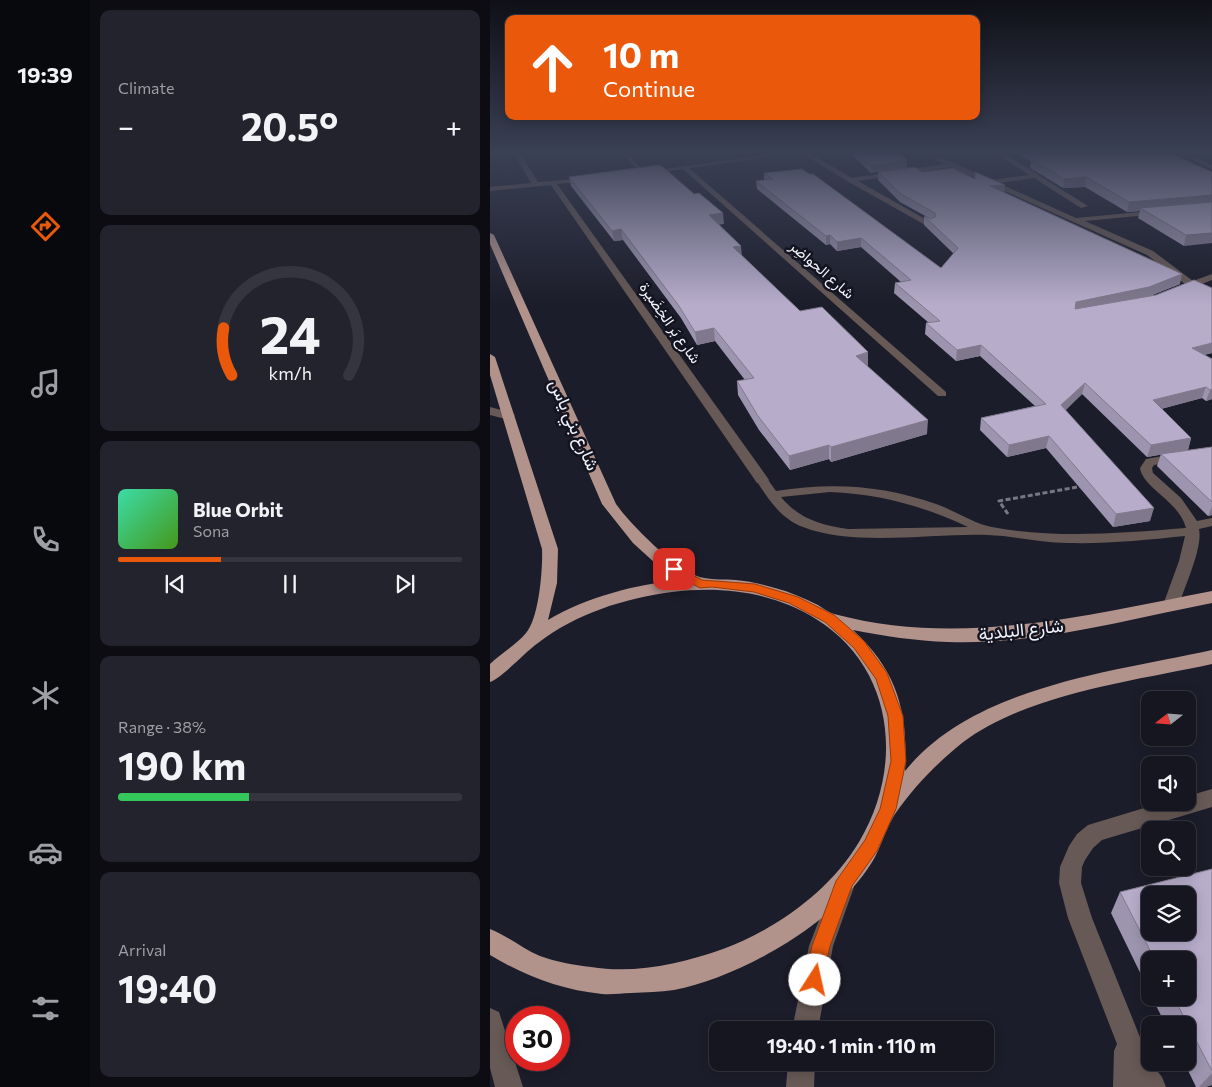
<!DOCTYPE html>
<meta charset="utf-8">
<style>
:root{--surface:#151620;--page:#22232d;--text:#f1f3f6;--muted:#9d9fa5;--line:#34353e;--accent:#ea580c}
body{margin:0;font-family:Commissioner,Vazirmatn,sans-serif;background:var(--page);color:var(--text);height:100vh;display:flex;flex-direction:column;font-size:19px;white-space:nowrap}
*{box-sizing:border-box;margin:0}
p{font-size:16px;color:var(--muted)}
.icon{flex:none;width:28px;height:28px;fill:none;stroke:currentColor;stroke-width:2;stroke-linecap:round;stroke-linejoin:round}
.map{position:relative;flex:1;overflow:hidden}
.side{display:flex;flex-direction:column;gap:10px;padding:10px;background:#0c0c12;width:400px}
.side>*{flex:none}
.banner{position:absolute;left:15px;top:15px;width:475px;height:105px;border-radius:10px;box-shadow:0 2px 12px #0003,0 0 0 1px var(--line);background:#ea580c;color:#fff;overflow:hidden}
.needle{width:32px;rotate:253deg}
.controls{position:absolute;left:651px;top:691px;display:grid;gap:10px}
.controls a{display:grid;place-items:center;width:55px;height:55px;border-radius:10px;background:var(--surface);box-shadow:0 2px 12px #0003,0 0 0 1px var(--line);font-size:25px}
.speed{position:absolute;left:15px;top:1006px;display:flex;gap:10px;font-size:25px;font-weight:700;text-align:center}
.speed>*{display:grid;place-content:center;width:65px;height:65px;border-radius:50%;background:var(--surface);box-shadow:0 2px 12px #0003,0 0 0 1px var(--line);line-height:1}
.speed .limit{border:8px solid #d22;background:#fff;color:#111}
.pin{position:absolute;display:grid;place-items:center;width:42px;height:42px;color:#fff;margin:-21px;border-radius:10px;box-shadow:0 2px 8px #0006}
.me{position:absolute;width:55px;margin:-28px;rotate:10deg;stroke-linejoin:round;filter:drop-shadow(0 0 4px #0008)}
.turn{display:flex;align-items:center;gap:18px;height:105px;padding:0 15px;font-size:22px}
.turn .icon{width:65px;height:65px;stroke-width:2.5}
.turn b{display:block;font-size:35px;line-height:42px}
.big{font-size:38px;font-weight:700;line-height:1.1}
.side .widget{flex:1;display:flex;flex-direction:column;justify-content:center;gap:8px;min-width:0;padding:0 18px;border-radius:10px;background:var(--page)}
.side .dial{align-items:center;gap:0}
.dial svg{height:130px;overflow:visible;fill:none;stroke:var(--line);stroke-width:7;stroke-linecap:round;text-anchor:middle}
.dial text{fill:var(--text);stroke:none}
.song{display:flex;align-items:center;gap:15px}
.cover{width:60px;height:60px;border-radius:8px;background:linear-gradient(135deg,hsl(160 70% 55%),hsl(100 70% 35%))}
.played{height:5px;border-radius:2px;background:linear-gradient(90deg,var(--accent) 30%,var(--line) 30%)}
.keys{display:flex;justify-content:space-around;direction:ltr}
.heat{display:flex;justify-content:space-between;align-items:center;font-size:28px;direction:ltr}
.charge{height:8px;border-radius:4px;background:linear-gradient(90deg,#34c759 38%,var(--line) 0)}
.trip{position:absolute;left:219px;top:1021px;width:285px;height:50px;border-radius:10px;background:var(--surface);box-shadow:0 2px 12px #0003,0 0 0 1px var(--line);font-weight:700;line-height:50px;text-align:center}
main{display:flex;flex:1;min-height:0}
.tabs{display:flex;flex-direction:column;width:90px;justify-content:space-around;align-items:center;background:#08090d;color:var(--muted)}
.tabs .icon{width:35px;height:35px}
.tabs .selected{color:var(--accent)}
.tabs b{font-size:22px;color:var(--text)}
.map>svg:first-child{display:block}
</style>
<main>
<nav class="tabs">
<b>19:39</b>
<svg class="icon selected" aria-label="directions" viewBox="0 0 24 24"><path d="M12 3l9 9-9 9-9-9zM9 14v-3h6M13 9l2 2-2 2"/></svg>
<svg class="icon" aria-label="music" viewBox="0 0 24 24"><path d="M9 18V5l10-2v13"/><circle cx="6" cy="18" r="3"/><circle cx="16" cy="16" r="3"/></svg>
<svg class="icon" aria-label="phone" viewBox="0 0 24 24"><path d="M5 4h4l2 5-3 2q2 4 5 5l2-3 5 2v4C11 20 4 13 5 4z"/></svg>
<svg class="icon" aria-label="climate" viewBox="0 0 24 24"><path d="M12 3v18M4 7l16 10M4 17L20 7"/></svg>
<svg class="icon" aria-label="car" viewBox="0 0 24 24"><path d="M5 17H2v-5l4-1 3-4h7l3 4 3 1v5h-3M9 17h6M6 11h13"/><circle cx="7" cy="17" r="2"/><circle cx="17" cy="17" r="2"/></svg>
<svg class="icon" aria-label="filters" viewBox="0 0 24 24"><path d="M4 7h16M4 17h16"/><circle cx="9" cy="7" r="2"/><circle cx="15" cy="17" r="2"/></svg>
</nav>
<section class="side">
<div class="widget"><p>Climate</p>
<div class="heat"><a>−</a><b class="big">20.5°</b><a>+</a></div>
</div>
<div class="widget dial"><svg viewBox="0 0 100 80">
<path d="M14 69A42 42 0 1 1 86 69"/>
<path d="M14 69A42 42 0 0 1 9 40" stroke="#ea580c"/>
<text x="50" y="56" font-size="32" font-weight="700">24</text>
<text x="50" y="72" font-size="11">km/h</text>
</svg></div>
<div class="widget">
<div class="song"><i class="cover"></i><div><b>Blue Orbit</b><p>Sona</p></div></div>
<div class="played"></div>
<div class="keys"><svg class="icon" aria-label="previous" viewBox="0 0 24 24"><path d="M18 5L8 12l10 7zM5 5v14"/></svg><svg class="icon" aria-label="pause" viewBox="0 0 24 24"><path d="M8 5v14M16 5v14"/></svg><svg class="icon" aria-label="next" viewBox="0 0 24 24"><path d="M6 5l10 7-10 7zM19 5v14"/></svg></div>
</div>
<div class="widget"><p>Range · 38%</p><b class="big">190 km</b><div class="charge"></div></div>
<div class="widget"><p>Arrival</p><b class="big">19:40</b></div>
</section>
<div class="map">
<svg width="722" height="1087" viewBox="0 0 722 1087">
<rect width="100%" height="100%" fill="#1c1d2a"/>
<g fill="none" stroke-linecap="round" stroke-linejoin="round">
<!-- path -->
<path stroke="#777883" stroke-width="3" stroke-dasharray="5 2.5" stroke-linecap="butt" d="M518,514l-9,-13 84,-15"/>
<!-- lane -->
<g fill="#675955" fill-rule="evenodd">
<path d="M132,153h6l11,14h-4z"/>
<path d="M722,447v8l-58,10 -2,3 1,5 28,25 16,23 15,-3v8l-13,3c4,19 -14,56 -20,76l-3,4h-10l-3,-4 16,-44 6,-25c-39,4 -78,8 -117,7 -27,0 -53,-7 -80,-8 -54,-2 -135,12 -185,-8 -22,-8 -35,-28 -47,-47l6,-4 4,1 10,14c55,-9 107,-6 160,13 18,6 38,20 56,23 65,12 129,6 194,1 -7,-27 -43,-40 -46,-60l6,-9zM340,492c50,2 93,14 138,35l-120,2c-27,-4 -49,-10 -67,-32z"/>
</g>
<!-- street -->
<g fill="#675955" fill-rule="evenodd">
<path d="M24,153h6l18,29 52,-4 -2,3 -31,3 210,293 2,3 -2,3h-10l-206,-298 -61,6v-4l41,-4z"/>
<path d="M290,153h19l-110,15 257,224v4h-8l-255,-227 -37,5 -3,-2z"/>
<path d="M311,153h8l43,25 92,-14 -22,-11h9l61,27 37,-5 -34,-22h8l85,53 -7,2 -47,-30 -36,5 78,35 85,-8 1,2 -4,2 -73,7 68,30 40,30 19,-7v6l-26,10h-6v-4l5,-2 -38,-29 -196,-88 -93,14 76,43 -7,2 -80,-45z"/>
<path d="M688,153h9l25,12v4z"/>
<path d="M0,407l23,6 2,3 -6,4 -19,-5z"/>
<path d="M722,789v18l-110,33 -9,8 -8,12 -3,7 -1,16 11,35 58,144 12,15 4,10h-53l1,-36 3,-7 -49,-126 -9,-35 1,-16 9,-21 8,-12 11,-9 76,-23h24v-6z"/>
<path d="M353,876l8,3 3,8 -21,59 -15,84h-26l17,-84 26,-67z"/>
<path d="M0,1008l9,4 24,75h-28l-5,-19z"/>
<path d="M298,1062h27l-1,25h-28z"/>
</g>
<!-- primary -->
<path fill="#b1938c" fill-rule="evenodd" d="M0,233l4,2 122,269c14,20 64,71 88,74 10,2 21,1 31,2 13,1 27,4 40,8 15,4 29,10 43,17 5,3 10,7 16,9 127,34 253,1 378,-23v12c-87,17 -175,42 -264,39 -32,-1 -64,-6 -95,-12 45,42 55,82 52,141 69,-85 207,-99 307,-121v14c-78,17 -186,30 -250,79 -25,20 -49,45 -67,71 -8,13 -13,29 -20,43 -6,11 -16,24 -25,34 -39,45 -118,88 -176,99 -14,2 -28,2 -43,3 -10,0 -19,2 -29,1 -41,-4 -77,-18 -112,-39v-26c18,7 33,20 50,27 16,6 34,9 51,11 44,7 90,-3 132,-18 52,-19 107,-58 136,-107 45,-75 36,-174 -43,-223 -44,-27 -93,-33 -144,-27 -47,6 -97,22 -134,51 -13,9 -36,35 -48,39v-18c11,-11 26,-19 36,-31 13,-14 17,-65 16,-84l-52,-174v-21l5,3 63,192 -1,34 -9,37c39,-23 88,-36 133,-40l-26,-17 -22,-20 -31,-39 -112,-260z"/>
</g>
<!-- wall -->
<g fill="#9d95af">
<path d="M362,153h47l-28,20 -19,-18z"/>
<path d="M528,153h151l43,19 -28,74 -46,-28 2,-7 -13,1 -42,-25 -22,1 -33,-20 1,-7 -13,-7z"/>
<path d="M388,172h44l52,6 1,-6 29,20 176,92 -30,12 62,-8v65l-8,2 8,4v40l-6,2 -4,-3 -41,11 30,29 -3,12 -41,7 -65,-63 -17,16 85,111 -37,6 -67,-79 -39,9 -27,-27 1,-12 54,-12 -55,-50 -24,5 -31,-27 1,-11h3l-35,-30 1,-10 6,-1 -40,-35 -24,4 -7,-7 -4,1 -69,-56 -1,-8 8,-1v-7l177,95 13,-14 -30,-29v-9l5,2 -29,-16 -22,-22z"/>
<path d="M79,177l155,47h-5l23,32 58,55 68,41v14h-1l60,68 -96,28 -2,-3 -39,11 -31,-40 -21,-35 -1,-14 8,-1 -30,-39 -18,4 -16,-27 -58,-78 -9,1 -43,-55z"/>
<path d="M722,447v68l-4,1 -51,-50 4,-12z"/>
<path d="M722,869v216l-7,2h-9l-12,-25h4v-37h-22l-14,-27h36v-38h-38v33l-39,-80 9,-21z"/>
</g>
<!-- shaded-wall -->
<g fill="#80798e">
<path d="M417,160v8l-36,5v-7z"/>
<path d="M596,177l-1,10 -22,1 1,-9z"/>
<path d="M515,185l-1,8 -14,-7z"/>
<path d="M722,195v10l-72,3v3l-13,1 2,-10z"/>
<path d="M233,213l1,11 -14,2 -1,-11z"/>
<path d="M131,229l2,11 -9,1 -2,-10z"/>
<path d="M722,233v10l-28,3 2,-11z"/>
<path d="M340,235v9l-4,1v-9z"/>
<path d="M371,238v9l-24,4v-9z"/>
<path d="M251,246l1,11 -9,-10z"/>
<path d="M692,274l-2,10 -34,13 -72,15 2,-10z"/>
<path d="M224,328l1,13 -18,4 -2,-13z"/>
<path d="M722,343v10l-24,6 4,-11z"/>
<path d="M491,345l-1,11 -24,5 1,-11z"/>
<path d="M378,352v14l-12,3v-13z"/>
<path d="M595,383l-3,11 -23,23 2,-12z"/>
<path d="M716,387l-4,11 -53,14 4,-12z"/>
<path d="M722,389v10l-6,2 4,-11z"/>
<path d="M438,420l-1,14 -96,28v-15z"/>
<path d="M559,436l-3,12 -39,9 2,-12z"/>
<path d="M701,438l-3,12 -41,7 4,-12z"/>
<path d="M339,445v14l-39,11 -1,-14z"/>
<path d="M722,506v9l-4,1z"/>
<path d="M664,508l-4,13 -37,6 3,-13z"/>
<path d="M722,1073v12l-7,2h-6z"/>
</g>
<!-- building -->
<g fill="#b7adcb" stroke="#80798e" fill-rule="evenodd">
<path d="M367,153h42l8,7 -36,6z"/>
<path d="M544,153h135l43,19v23l-83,7 -43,-25 -22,2 -33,-20 11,-1z"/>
<path d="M169,165l4,2 31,27 5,-1 24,20 -14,2 32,31 -8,1 67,64 22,-4 46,45 -12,4 72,64 -97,27 -2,-2 -40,11 -31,-40 -21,-35 17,-3 -40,-50 -19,4 -16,-26 -58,-77 -9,2 -43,-54z"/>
<path d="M425,167l7,5 31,-4 22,11v-7l30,13 -15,1 192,88 -33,13 -73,15 -1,7 81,-14 38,-15 18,8v55l-20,5 20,11v30l-2,1 -4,-3 -53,13 38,38 -40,7 -66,-62 -24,22 93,103 -38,6 -67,-78 -40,9 -28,-27 65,-14 -65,-59 -24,5 -31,-27 14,-2 -45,-38 16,-3 -50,-42 -24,4 -7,-7 -4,1 -70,-55 17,-2 -9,-6 38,-4 7,5h4l128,94 17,-20 -34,-32 7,3 5,-3 -1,-3 -34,-19 -23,-22z"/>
<path d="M722,202v31l-26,2 -46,-27z"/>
<path d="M722,447v55l-51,-48z"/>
<path d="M722,869v202l-38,-73h14v-38h-33l-35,-68zM660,895h38v37h-38z"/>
</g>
<!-- sky -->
<linearGradient id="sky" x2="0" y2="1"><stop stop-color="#0f1017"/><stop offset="0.5" stop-color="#3a4055"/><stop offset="1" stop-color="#3a4055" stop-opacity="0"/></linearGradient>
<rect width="722" height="305" fill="url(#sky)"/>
<!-- route -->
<path fill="#ea580c" stroke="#983908" d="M184,565l28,15 53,4 43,13 36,18 30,26 23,32 16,43 3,45 -10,48 -19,42 -25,35 -22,60 -9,40 -6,3 -7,-3 -3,-6 7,-34 24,-65 29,-41 15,-31 11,-48 -3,-45 -12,-37 -22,-31 -29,-26 -36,-19 -35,-11 -42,-5 -12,1 -30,-16v-6z"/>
<g text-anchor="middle" stroke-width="5" stroke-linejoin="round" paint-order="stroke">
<!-- far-street labels -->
<g font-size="15" fill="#f2f4fd" stroke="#131420">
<text transform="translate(332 270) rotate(41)" y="5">شارع الحواضِر</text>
<text transform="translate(180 323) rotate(55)" y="5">شارع بَر الخِضَيرة</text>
</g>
<!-- street labels -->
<g font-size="18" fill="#f2f4fd" stroke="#131420">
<text transform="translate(84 425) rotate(66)" y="6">شارع بني ياس</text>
<text transform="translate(531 630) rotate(-6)" y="6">شارع البلدية</text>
</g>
</g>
</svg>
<div class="controls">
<a><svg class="needle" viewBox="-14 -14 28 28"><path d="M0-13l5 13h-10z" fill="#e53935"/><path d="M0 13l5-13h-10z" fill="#9d9fa5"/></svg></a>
<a><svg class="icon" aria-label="sound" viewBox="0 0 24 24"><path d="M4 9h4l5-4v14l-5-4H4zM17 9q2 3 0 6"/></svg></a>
<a><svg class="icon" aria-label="search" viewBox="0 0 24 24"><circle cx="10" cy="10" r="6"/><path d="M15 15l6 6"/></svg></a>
<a><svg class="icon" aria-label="layers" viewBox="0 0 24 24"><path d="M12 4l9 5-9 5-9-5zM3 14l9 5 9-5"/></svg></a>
<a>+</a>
<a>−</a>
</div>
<div class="speed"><div class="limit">30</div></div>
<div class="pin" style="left:184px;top:569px;background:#d93025"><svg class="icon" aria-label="arrive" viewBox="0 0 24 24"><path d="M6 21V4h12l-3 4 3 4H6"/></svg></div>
<svg class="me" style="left:325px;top:980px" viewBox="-20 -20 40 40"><circle r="19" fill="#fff"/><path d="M0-13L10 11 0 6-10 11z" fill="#ea580c"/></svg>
<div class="trip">19:40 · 1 min · 110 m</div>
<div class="banner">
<div class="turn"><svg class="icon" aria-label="ahead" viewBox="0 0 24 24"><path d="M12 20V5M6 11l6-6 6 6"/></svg><div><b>10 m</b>Continue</div></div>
</div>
</div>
</main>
